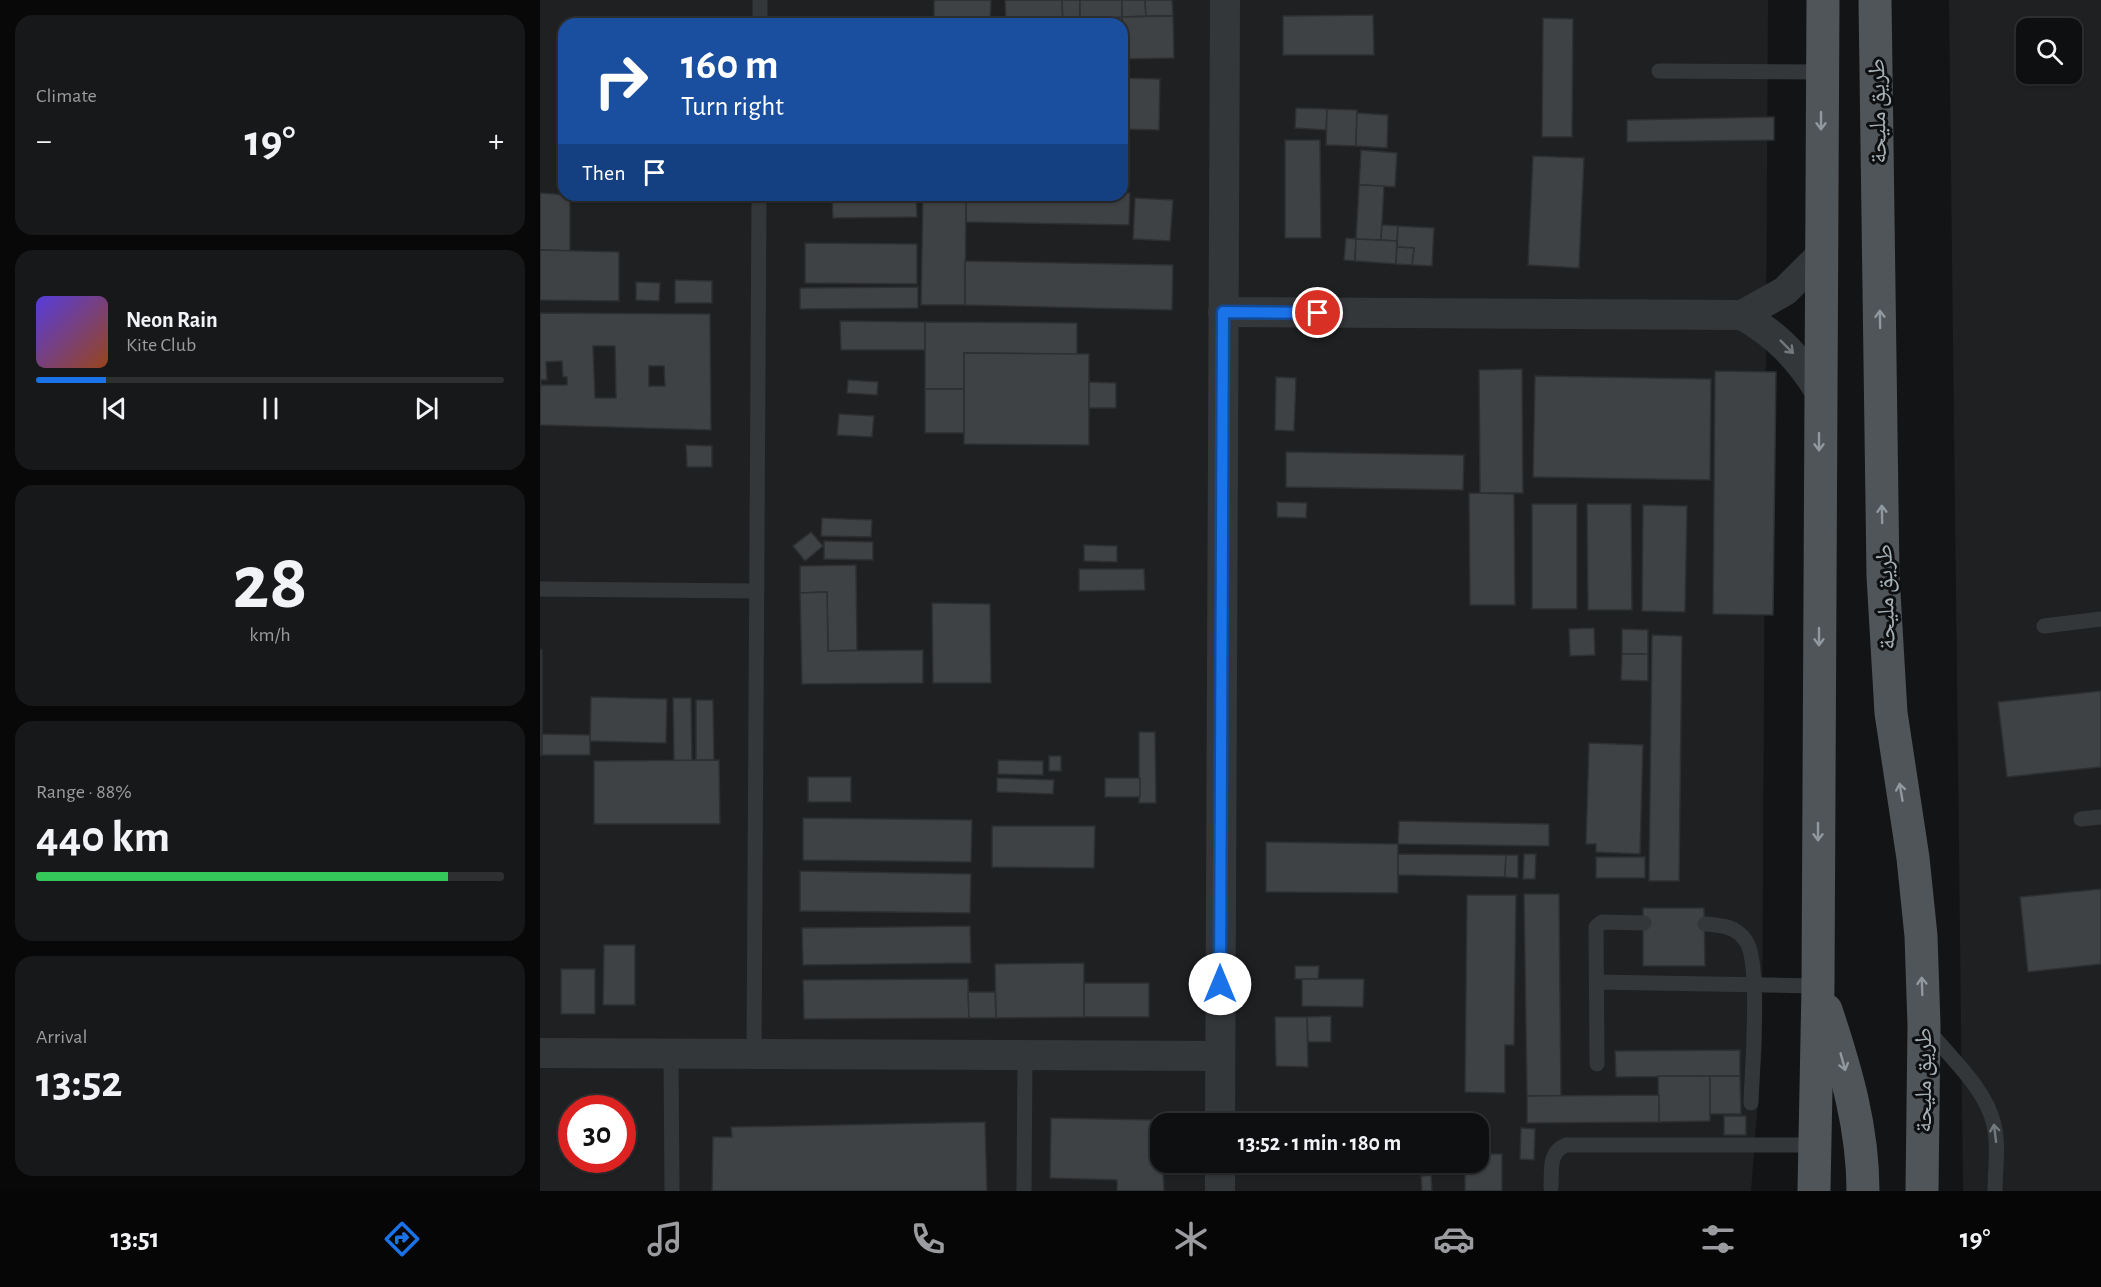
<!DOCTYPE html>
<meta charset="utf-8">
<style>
:root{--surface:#0e0f10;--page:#171819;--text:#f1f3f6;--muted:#9b9c9f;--line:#2e2f30;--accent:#1a73e8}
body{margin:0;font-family:"Alegreya Sans","Noto Naskh Arabic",sans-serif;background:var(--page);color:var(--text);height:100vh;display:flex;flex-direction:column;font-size:22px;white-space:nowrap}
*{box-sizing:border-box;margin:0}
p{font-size:20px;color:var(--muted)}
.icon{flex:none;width:33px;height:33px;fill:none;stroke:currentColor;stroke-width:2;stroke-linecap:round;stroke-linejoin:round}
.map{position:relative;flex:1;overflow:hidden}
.panel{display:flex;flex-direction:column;gap:15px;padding:15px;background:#080809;width:540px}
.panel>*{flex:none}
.top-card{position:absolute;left:18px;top:18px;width:570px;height:183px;border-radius:18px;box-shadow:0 2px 4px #0004,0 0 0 2px var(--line);background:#1a4fa0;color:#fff;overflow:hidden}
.fabs{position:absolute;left:1476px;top:18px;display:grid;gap:12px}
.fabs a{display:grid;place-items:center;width:66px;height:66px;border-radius:12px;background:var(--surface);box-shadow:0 2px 4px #0004,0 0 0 2px var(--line);font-size:30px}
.speed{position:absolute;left:18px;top:1095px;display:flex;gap:12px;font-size:30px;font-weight:700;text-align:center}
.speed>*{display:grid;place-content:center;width:78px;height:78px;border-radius:50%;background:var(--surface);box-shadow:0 2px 4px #0004,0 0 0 2px var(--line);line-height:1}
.speed .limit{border:9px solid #d22;background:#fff;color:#111}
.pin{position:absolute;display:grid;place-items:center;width:51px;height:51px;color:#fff;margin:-26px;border:3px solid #fff;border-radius:50%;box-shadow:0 2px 6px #0007}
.me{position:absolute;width:66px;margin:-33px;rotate:0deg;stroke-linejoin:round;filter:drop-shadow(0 0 4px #0008)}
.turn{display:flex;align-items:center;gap:21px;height:126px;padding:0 24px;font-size:27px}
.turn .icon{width:78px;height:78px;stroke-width:2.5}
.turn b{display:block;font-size:42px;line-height:51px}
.then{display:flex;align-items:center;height:57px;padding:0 24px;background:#0003;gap:12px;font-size:22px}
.big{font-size:45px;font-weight:700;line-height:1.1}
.panel .card{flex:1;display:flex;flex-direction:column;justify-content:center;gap:9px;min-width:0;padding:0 21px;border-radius:18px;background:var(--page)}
.panel .dial{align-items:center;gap:0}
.dial b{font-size:78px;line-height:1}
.song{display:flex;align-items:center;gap:18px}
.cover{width:72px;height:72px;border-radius:9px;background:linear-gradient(135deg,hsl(250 70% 55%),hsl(20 70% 35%))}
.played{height:6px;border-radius:3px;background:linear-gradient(90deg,var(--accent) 15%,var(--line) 15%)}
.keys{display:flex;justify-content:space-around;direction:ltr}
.heat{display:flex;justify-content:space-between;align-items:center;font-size:33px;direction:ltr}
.charge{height:9px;border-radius:4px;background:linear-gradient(90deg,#34c759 88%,var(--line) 0)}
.trip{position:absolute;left:610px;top:1113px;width:339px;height:60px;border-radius:18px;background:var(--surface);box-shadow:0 2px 4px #0004,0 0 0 2px var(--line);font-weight:700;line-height:60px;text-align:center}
.menu{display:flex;height:96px;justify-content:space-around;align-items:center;background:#060606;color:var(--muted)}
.menu .icon{width:42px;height:42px}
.menu .active{color:var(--accent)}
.menu b{font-size:27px;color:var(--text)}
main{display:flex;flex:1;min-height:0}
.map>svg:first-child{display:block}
</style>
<main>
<section class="panel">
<div class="card"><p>Climate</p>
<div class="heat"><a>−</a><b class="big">19°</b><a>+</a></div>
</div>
<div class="card">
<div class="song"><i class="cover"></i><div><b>Neon Rain</b><p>Kite Club</p></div></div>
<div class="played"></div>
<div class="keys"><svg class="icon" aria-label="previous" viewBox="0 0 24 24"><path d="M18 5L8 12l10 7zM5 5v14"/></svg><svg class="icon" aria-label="pause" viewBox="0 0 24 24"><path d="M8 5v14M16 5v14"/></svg><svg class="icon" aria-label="next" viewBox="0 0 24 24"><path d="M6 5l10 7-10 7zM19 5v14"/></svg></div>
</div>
<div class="card dial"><b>28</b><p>km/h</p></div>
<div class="card"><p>Range · 88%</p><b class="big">440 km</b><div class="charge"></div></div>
<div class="card"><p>Arrival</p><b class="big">13:52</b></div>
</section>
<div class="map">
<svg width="1561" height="1191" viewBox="0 0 1561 1191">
<rect width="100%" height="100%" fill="#131415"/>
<!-- built -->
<g fill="#1f2022" fill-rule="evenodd">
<path d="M0,0h1228l-6,1047 -11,144h-1211zM24,24h558v171h-558zM32,1108h50v52h-50zM621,1124h318v38h-318z"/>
<path d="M1409,0h152v1191h-138zM1486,28h46v46h-46z"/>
</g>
<!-- building -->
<g fill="#3f4245" stroke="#2d2f31" stroke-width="1.5" fill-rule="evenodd">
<path d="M394,0h57l-1,24h-56z"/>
<path d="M465,0h57l1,24h-57z"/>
<path d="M522,0h18v18l42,-1 1,42 -1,-35h-59z"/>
<path d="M540,0h42v17l-42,1z"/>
<path d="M582,0h23l1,16 -24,1z"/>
<path d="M605,0h27l1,16h-27z"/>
<path d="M833,15l1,40h-91v-39z"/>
<path d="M633,16l1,42 -51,1 -1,-42z"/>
<path d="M1003,18l30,1 -1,118h-30z"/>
<path d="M583,78l37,1 -1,51 -37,-1z"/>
<path d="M756,108l31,1 -1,21 -31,-2z"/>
<path d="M787,109l30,1 -1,36 -30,-1z"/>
<path d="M817,113l31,2 -1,33 -31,-2z"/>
<path d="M1234,117v23l-147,2v-22z"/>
<path d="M745,140h35l1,98h-36z"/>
<path d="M821,150l36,3 -2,34 -36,-2z"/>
<path d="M993,156l51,2 -5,110 -51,-3z"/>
<path d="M819,185l25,1 -3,54 -25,-1z"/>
<path d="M0,193l30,2v56l-30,-1z"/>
<path d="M582,193h8l-1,32 -163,-3v-27h156z"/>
<path d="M376,195l1,22 -84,1 -1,-22z"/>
<path d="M383,195h43l-1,110h-44z"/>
<path d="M595,198l38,2 -3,41 -37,-2z"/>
<path d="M842,225l16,1 -1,15 -16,-1z"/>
<path d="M858,226l36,2 -2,38 -20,-1 2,-17 -17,-1z"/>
<path d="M806,238l10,1 -1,22 -11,-1z"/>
<path d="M816,239l41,2 -1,23 -41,-3z"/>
<path d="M265,243l112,1v40l-112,-1z"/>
<path d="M857,247l17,1 -2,17 -16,-1z"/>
<path d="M0,250l79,2v49l-79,-1z"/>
<path d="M425,261l208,4 -1,45 -207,-5z"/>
<path d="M135,280l37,1v22h-37z"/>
<path d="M96,282l24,1 -1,18 -23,-1z"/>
<path d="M378,287v21l-118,1v-21z"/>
<path d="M0,313l170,1 1,116 -171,-5zM53,346h22l1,52h-21zM22,361l1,16h4v8h-26v-5h6l-1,-18zM109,366h15l1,20h-16z"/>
<path d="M300,321l85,1v28h-84z"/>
<path d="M385,322l152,1v31l-113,-1v36h-39z"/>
<path d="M424,353l125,1v91l-125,-1z"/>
<path d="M982,369l1,124h-43l-1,-123z"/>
<path d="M1175,371l61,1 -3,243 -60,-1z"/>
<path d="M995,376l176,3 -1,101 -177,-3z"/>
<path d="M736,377l20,1 -2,53 -19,-1z"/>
<path d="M308,380l30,2 -1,13 -30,-2z"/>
<path d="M549,382l27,1v25h-27z"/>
<rect x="385" y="389" width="39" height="44"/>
<path d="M299,414l35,2 -2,21 -35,-2z"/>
<path d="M146,445l26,1v21h-25z"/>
<path d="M746,452l178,3 -1,35 -177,-3z"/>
<path d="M929,493l45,1 1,111h-45z"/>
<path d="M737,502l30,1 -1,15 -29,-1z"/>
<rect x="992" y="504" width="45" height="105"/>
<path d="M1047,504h44l1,106h-44z"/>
<path d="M1103,505l44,1 -2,106 -43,-1z"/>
<path d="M282,518l50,2 -1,17 -50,-1z"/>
<path d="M271,532l12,14 -18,15 -12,-15z"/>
<path d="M284,541l49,1v18l-49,-1z"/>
<path d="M544,545l33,1v16l-33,-1z"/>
<path d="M316,565l1,85 -29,1 -1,-59 -27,1v-27z"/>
<path d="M539,569h65l1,21 -66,1z"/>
<path d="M287,592l1,59 95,-1v33l-121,1 -2,-91z"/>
<path d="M392,603l58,1 1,79h-58z"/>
<path d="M1054,628l1,27 -25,1 -1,-27z"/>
<path d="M1082,629l26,1v24h-26z"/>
<path d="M1112,635l30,1 -3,245h-30z"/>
<rect x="0" y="650" width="2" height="105"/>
<path d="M1082,654h26v27l-27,-1z"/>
<path d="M1561,691v76l-94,10 -9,-75z"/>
<path d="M51,697l76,2 -1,44 -76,-2z"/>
<path d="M133,698h18l1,63h-18z"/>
<path d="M156,700h17l1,60h-18z"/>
<path d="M599,732h16l1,71h-17z"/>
<path d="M2,734l48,1v20h-48z"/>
<path d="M1049,743l54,2 -3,109 -44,-2v-8h-10z"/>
<rect x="509" y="756" width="12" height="15"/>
<path d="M179,760l1,64h-126v-63z"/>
<path d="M458,760l45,1v14l-45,-1z"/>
<rect x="268" y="777" width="43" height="25"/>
<path d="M457,778l57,2 -1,14 -56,-2z"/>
<rect x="565" y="778" width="35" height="19"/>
<path d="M263,818l169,2 -1,42 -168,-2z"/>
<path d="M859,821l150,3v22l-151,-2z"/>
<path d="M452,826h103l-1,42 -102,-1z"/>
<path d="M726,842l132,2v49l-132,-1z"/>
<path d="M858,854l108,1 -1,22 -107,-2z"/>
<path d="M984,854h12l-1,25h-12z"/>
<path d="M966,855h12v23l-13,-1z"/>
<rect x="1056" y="857" width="49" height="21"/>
<path d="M260,871l171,3 -1,39 -170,-2z"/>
<path d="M1561,889v75l-73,8 -8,-75z"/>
<path d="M984,894h35l2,202h-34z"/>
<path d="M927,895h49l-2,150h-9v48l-40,-1z"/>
<path d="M1103,908h61l1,58h-62z"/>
<path d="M430,926l1,37 -168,2 -1,-37z"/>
<path d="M64,945h31v60h-32z"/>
<path d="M544,963v54l-88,1 -1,-54z"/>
<path d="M755,966h24l-1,13h-23z"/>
<rect x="21" y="969" width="34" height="45"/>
<path d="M428,979l1,39 -165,1 -1,-39z"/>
<path d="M762,979h62l-1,28 -61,-1z"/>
<rect x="544" y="983" width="65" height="34"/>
<path d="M428,992h27l1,26h-27z"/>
<path d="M791,1016v26h-23l-1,-25z"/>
<path d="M735,1017h32l1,50 -32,-1z"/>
<path d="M1200,1050v26l-124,1 -1,-26z"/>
<path d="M1118,1076h52v45l-51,1z"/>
<path d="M1170,1076h30l1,38h-31z"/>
<path d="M1119,1095v27l-132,1v-27z"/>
<rect x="1184" y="1116" width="22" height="19"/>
<path d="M511,1118l103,2 7,8 3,63h-47v-11l-67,-2z"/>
<path d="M445,1122l2,69h-275l1,-54h19l-1,-10z"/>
<path d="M981,1128l14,1 -1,31 -14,-1z"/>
<path d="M939,1154h23v37h-37v-29h14z"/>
<path d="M891,1175l1,16h-10l-1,-15z"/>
</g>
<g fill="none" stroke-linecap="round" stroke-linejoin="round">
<!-- service -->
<g stroke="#34373a" stroke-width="15">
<path d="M220,24v-24"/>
<path d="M1119,71l163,1"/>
<path d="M0,589l217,2"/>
<path d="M1504,626l57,-7"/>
<path d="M1541,819l20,-2"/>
<path d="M1165,924c16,1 31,2 41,17 15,21 6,130 5,162"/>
<path d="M1057,982l221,4"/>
<path d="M1388,1030c23,28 58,59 66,95 5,21 1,45 1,66"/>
<path d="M131,1054l1,137"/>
<path d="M214,1054l5,-859"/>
<path d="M1057,1064l-1,-137 6,-5 42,1"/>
<path d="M1011,1187c1,-16 -3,-35 15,-42h249"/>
<path d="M484,1191l1,-136"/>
</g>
<!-- minor -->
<g stroke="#34373a" stroke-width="30">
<path d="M683,312l519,3 43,-24 35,-35"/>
<path d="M1202,315c35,20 57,43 78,77"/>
<path d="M0,1053l680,3"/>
<path d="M680,1124l5,-1124"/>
<path d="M680,1191v-29"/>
</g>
<!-- primary -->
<g stroke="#505559" stroke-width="33">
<path d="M1335,0l8,576 8,137 22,145 8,78 3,89 -2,166"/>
<path d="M1286,1010c20,60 37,118 37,181"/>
<path d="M1274,1191l4,-205 5,-986"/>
</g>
</g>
<!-- one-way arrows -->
<defs><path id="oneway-shaft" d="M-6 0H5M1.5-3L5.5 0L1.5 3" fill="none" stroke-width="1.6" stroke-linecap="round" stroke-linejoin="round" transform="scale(1.5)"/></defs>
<g stroke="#90999f">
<use href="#oneway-shaft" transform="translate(1281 121) rotate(90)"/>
<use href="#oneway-shaft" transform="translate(1340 319) rotate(-91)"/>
<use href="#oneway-shaft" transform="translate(1279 442) rotate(90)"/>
<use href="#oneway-shaft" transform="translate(1342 514) rotate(-91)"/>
<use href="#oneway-shaft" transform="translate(1279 637) rotate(90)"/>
<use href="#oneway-shaft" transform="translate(1361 792) rotate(-100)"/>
<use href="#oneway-shaft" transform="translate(1278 832) rotate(90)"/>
<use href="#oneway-shaft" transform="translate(1382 986) rotate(-92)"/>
<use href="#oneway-shaft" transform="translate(1303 1062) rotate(74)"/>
</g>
<g stroke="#727a7e">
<use href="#oneway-shaft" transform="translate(1247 347) rotate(45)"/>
<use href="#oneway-shaft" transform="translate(1455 1133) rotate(-97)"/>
</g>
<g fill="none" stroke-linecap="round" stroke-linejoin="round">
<defs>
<path id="route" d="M680,984l3,-672 95,1"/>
</defs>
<!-- route casing -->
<use href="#route" stroke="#114b97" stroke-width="15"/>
<!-- route -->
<use href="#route" stroke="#1a73e8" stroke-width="10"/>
</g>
<g text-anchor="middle" stroke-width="6" stroke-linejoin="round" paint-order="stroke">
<!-- street labels -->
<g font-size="24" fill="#a5b0b6" stroke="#0e0f10">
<text transform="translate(1337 111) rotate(-91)" y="8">طريق مليحة</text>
<text transform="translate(1345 597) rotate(-92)" y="8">طريق مليحة</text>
<text transform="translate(1383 1080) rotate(-90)" y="8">طريق مليحة</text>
</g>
</g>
</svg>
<div class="fabs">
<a><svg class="icon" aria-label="search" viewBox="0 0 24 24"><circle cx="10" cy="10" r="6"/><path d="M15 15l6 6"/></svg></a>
</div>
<div class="speed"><div class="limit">30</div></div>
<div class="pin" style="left:778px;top:313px;background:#d93025"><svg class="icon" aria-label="arrive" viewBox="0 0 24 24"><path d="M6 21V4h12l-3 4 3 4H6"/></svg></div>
<svg class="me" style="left:680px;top:984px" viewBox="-20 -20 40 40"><circle r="19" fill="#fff"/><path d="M0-13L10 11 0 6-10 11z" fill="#1a73e8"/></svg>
<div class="trip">13:52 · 1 min · 180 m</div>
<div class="top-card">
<div class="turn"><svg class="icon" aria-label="right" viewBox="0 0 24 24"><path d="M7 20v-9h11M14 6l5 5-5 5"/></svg><div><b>160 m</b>Turn right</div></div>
<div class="then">Then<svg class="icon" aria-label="arrive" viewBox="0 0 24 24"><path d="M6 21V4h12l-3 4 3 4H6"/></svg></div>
</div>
</div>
</main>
<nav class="menu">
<b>13:51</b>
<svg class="icon active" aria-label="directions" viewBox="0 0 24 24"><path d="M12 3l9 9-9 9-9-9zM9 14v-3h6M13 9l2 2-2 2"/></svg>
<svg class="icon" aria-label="music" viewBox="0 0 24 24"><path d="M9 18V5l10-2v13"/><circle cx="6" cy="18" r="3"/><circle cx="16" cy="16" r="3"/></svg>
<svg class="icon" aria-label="phone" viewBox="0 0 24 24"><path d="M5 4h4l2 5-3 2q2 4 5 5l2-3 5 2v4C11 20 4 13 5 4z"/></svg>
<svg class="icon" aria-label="climate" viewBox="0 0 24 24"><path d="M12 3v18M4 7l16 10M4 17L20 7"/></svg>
<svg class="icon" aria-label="car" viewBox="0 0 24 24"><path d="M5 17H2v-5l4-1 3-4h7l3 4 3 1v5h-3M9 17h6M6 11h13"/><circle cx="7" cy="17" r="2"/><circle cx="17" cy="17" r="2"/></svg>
<svg class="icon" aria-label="filters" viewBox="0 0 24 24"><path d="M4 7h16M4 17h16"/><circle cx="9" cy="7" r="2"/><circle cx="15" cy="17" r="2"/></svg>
<b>19°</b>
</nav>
